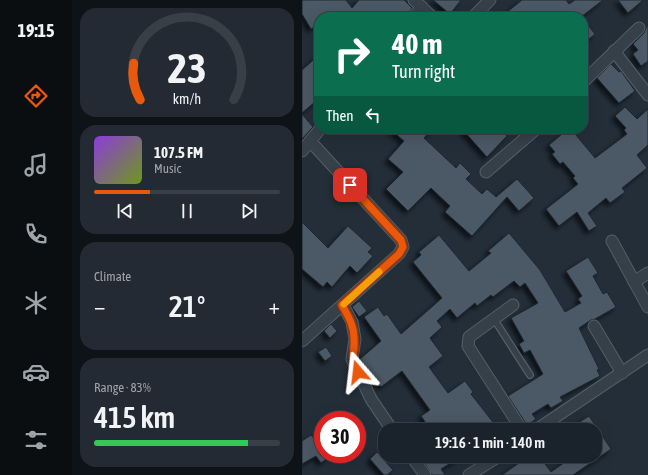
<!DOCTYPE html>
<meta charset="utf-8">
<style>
:root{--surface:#1a222b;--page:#232a33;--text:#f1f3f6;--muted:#9fa4a9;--line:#383f47;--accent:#ea580c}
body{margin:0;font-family:"Asap Condensed",sans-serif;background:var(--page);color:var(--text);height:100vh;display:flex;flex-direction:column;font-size:15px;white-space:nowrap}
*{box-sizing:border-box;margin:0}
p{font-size:13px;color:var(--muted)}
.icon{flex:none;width:22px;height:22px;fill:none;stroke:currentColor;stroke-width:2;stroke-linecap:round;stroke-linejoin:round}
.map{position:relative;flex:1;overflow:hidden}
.details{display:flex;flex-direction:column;gap:8px;padding:8px;background:#0e1318;width:230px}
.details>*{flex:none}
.hud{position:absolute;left:12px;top:12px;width:274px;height:122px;border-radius:16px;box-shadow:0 4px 16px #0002,0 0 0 1px var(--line);background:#0b6e4f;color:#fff;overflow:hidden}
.speed{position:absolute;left:12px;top:411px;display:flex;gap:8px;font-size:20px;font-weight:700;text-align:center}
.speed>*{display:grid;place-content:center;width:52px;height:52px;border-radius:50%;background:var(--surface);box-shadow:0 4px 16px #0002,0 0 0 1px var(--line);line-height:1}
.speed .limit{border:6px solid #d22;background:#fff;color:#111}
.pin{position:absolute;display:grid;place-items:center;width:34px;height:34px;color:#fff;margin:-17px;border-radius:8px;box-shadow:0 2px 6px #0006}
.me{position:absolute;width:44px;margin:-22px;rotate:343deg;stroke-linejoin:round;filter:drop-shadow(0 0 3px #0008)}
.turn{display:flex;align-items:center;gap:14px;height:84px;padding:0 12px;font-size:18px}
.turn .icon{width:52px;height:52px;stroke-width:2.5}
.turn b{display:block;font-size:28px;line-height:34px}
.then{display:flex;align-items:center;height:38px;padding:0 12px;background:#0003;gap:8px;font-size:15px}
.big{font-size:30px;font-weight:600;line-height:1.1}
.details .widget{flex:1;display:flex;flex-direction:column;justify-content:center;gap:6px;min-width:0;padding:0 14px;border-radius:16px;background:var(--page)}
.details .dial{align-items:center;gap:0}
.dial svg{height:104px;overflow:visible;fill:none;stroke:var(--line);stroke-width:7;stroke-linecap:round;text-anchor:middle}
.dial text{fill:var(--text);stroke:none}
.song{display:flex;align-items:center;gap:12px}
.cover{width:48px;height:48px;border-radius:6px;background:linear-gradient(135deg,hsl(270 70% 55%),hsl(80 70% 35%))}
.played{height:4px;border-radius:2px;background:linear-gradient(90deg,var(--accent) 30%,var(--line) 30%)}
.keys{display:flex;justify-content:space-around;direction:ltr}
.heat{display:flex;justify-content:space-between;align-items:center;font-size:22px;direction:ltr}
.charge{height:6px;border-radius:3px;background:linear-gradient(90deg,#34c759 83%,var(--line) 0)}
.trip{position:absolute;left:76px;top:423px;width:224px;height:40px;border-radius:16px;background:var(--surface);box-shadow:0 4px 16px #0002,0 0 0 1px var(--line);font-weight:600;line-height:40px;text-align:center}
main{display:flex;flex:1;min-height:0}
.menu{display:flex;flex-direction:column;width:72px;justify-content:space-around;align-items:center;background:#0a0e11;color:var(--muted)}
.menu .icon{width:28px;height:28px}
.menu .active{color:var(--accent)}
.menu b{font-size:18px;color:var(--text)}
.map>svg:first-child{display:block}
</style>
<main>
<nav class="menu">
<b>19:15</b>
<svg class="icon active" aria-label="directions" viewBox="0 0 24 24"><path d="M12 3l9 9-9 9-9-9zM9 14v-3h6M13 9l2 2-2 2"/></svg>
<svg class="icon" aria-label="music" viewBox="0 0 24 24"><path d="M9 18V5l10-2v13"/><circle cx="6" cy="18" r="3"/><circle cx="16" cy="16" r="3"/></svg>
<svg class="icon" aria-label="phone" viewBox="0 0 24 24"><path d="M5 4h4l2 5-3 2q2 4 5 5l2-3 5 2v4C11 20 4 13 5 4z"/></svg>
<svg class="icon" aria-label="climate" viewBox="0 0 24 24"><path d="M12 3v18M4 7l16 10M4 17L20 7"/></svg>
<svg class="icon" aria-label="car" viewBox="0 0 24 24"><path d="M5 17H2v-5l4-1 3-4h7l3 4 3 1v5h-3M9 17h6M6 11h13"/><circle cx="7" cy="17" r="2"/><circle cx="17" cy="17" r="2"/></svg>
<svg class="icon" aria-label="filters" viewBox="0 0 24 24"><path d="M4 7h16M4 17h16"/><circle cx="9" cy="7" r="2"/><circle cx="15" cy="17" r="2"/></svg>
</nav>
<section class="details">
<div class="widget dial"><svg viewBox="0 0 100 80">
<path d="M14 69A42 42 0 1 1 86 69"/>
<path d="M14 69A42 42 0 0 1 9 41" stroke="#ea580c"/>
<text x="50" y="56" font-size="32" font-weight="700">23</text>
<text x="50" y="72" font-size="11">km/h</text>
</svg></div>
<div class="widget">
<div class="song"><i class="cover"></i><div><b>107.5 FM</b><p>Music</p></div></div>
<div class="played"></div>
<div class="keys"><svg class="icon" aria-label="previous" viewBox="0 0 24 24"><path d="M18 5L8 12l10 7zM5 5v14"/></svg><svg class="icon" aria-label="pause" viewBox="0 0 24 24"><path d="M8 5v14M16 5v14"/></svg><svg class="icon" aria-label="next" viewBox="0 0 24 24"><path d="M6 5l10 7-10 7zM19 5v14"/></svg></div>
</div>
<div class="widget"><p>Climate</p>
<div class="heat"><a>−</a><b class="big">21°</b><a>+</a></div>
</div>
<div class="widget"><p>Range · 83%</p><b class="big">415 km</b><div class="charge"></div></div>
</section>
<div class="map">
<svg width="346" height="475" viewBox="0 0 346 475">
<defs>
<filter id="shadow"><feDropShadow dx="-3.5" dy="3.5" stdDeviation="2" flood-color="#0009"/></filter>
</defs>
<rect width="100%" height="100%" fill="#232e39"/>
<!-- building -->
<g fill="#4c5865" stroke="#1e2730" filter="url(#shadow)">
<path d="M0,0h44l6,8 7,-8h45l8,8 -7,9h-86v7l-8,5 -9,-15z"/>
<path d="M131,0h28l-11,14z"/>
<path d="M220,0h44l3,4 6,-4h28l-22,17h-80z"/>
<path d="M316,0h25l-15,13z"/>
<path d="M281,19l12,15 -12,10z"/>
<path d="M346,24v37l-7,5 -8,-12 5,-4 -5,-6 11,-11z"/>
<path d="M17,55v46h-3l-14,12v-43z"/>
<path d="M309,64l8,8 2,-1 14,20 -16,12 -22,-25z"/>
<path d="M323,107l12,12 11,-10v36l-11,10 10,13 -25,20 3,4 -15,11 -4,-5 -18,15 9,13 -8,5 -12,-19 -18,14 -13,-17 32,-25 -5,-6 2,-2 -12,-14 -3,2 -8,-10 3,-2 -6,-7 19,-16h3l24,29 32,-24 -3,-4 2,-2 -11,-12z"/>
<path d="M0,114l11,13 -11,12z"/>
<path d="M88,129h42l-8,9 32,30 4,-5 11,11 -5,5 16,15 5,-5 9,8 21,-18 17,19 -15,13 -12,-14 -35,39 -27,-24 5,-6 -19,-18 -23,23 -22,-22 17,-17 -15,-13 16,-18z"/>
<path d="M160,129h39l6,7 -20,21z"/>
<path d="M0,222l26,26 20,-22 24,22 -4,4 5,4 -16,17 -7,-7 -18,21 -5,-5 -4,5 -21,-18z"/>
<path d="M207,233l31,37 25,42 16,-9 -3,-4 4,-3 -16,-25 22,-14 10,16 -5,3 10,18 4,-2 9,15 -21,12 -4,1 -12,8 20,41 -2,1 3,6 -40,21 3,4 -12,7 -3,-4 -16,10 4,5 -9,6 -19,-29 35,-22 -13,-24 -6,3 -5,-9 5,-3 -13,-23 27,-15 -13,-20 -5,4 -6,-6 -21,16 -2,-2 -14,11 -2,-3 -18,15 -7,-9 -13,12 5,6 -12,11 13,18 -14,11 19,26 17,-12 8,11 -2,2 28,36h-68l-10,-14 9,-6 -28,-39 -21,16 -21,-28 21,-18 -17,-24 14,-10 6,9 3,-2 14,20 41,-36 -29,-36 8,-7 -2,-3 20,-17 30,36 22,-18 -3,-2z"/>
<path d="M57,301l8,10 -8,6 -7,-10z"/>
<path d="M29,324l6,7 -7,7 -6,-7z"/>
<path d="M24,347l6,9 -7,5 -7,-9z"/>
<path d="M287,416l22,33 -38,26h-71l24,-17 2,2 6,-4h5l12,16 14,-10 -4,-6h34v-26h-28z"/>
<path d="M9,435l12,14v5h4l2,3 -8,6 -5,-7 -14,8v-23z"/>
<path d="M75,452l16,18 -6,5h-3l-14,-16z"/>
<path d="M118,456h42l-21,13 4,6h-13z"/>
</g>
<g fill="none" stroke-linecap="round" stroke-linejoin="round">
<defs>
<path id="service" d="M192,319l36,56"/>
<g id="minor">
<path d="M112,0l18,17"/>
<path d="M111,17l9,-10"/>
<path d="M171,17l17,-17"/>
<path d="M312,51l34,44"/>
<path d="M281,82l56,-54"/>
<path d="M0,151l18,-22"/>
<path d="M184,172l50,-43"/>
<path d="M310,241l36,66"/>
<path d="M332,282l14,-9"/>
<path d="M41,305l9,17 3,17 -3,20 19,40 21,31"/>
<path d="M211,305l-44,32 -1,9 54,84"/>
<path d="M292,326l28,47"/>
<path d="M0,341l97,-87 4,-7 -2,-7 -91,-99"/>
<path d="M234,430l112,-75"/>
<path d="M109,456l14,19"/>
<path d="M167,475l30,-19"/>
</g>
</defs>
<!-- service casing -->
<use href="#service" stroke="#555e67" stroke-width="8"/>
<!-- minor casing -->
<use href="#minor" stroke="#555e67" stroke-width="13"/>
<!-- service -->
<use href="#service" stroke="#364049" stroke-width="5.5"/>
<!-- minor -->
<use href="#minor" stroke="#364049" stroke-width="11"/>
</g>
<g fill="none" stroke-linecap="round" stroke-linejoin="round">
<defs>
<path id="route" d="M48,185l51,55 2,7 -4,7 -57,51c6,11 12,20 12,33 1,18 -4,16 4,34"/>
</defs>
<!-- route casing -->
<use href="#route" stroke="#983908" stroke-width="10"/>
<!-- route -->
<use href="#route" stroke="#ea580c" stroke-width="7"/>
<!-- slow -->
<path stroke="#f59e0b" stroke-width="7" d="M42,304l35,-32"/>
</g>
</svg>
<div class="speed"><div class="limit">30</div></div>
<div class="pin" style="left:48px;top:185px;background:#d93025"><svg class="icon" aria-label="arrive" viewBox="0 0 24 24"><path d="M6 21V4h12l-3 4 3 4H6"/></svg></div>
<svg class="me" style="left:56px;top:372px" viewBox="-20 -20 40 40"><path d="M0-17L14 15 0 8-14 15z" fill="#ea580c" stroke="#fff" stroke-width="4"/></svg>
<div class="trip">19:16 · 1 min · 140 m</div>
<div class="hud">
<div class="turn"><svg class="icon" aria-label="right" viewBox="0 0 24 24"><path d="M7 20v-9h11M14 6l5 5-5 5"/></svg><div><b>40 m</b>Turn right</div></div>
<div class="then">Then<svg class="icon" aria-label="left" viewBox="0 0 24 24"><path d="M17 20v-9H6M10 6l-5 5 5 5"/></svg></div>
</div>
</div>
</main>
